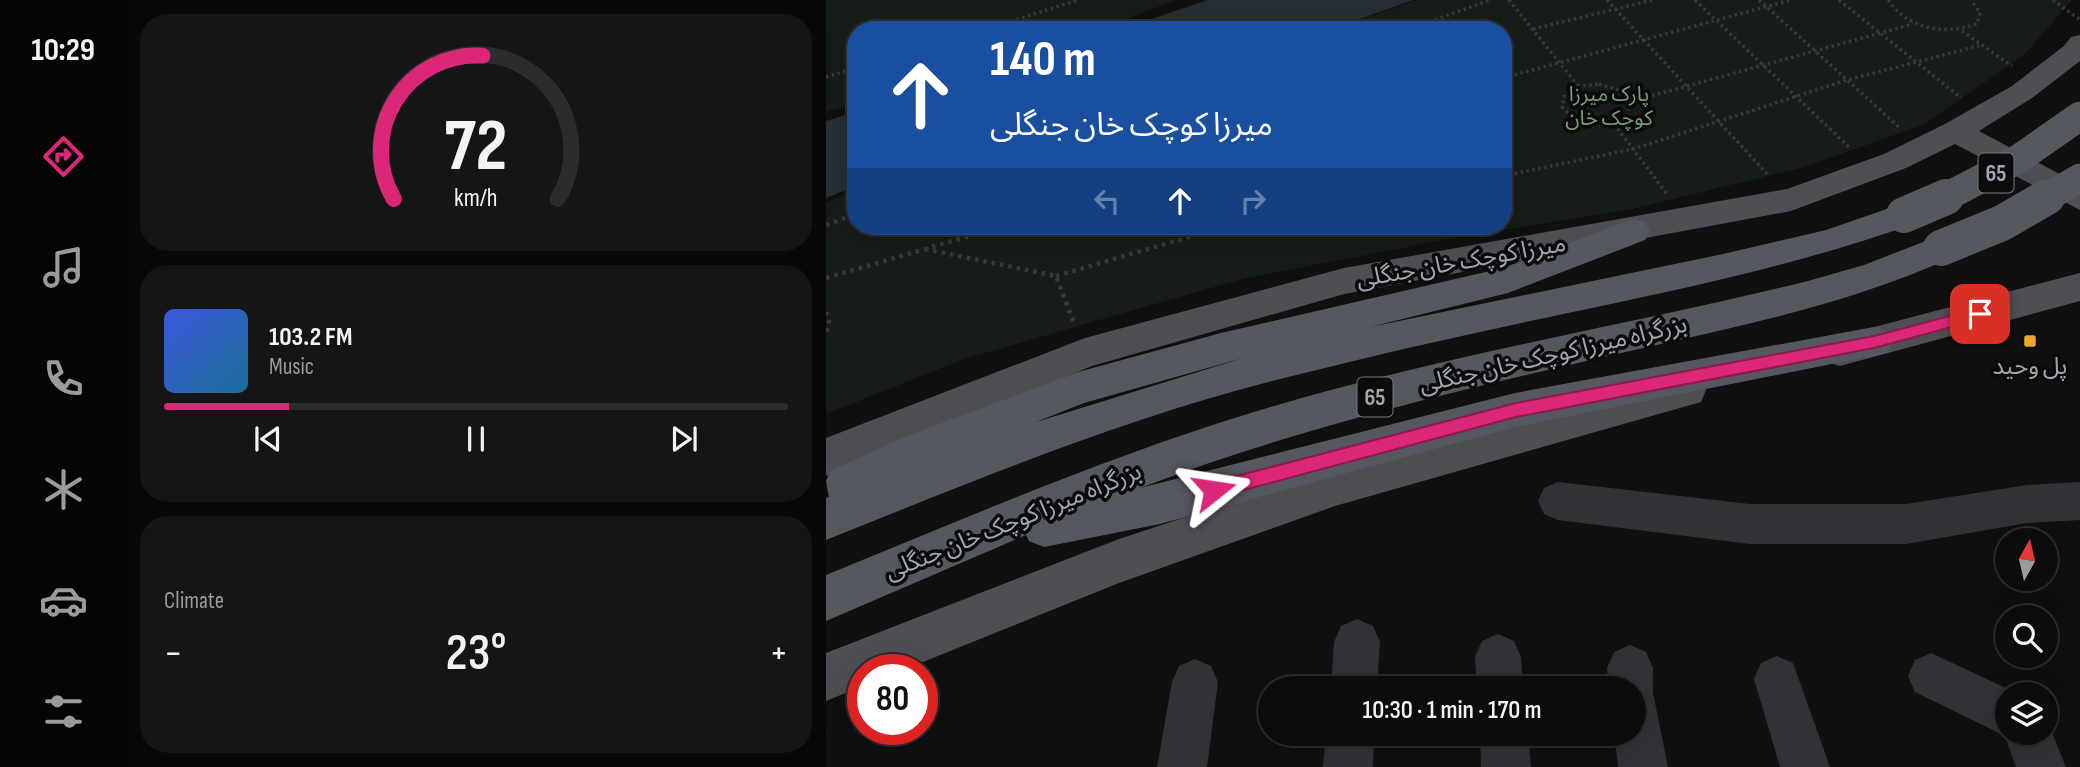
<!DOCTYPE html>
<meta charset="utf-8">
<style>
:root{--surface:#0c0c0d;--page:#151516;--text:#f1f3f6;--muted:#9a9b9d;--line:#2c2c2e;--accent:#db2777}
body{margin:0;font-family:"Sofia Sans Condensed","Noto Sans Arabic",sans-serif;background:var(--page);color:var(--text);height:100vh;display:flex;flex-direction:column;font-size:26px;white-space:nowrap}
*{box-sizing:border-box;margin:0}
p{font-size:23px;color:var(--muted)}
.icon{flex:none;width:38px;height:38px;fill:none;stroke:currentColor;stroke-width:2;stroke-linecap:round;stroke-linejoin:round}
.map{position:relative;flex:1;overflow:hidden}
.side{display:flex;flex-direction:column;gap:14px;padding:14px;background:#070707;width:700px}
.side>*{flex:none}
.top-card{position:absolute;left:21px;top:21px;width:665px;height:214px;border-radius:28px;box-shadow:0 7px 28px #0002,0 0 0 2px var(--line);background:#1a4fa0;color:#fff;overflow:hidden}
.needle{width:46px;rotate:8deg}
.buttons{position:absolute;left:1169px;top:528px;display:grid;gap:14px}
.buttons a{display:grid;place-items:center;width:63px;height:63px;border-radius:50%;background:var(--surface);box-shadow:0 7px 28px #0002,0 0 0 2px var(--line);font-size:35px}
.speed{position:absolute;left:21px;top:654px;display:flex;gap:14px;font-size:35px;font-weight:700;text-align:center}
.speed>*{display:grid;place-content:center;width:91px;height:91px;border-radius:50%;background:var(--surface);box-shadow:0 7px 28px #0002,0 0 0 2px var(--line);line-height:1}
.speed .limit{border:10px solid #d22;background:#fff;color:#111}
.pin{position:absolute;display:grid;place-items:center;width:60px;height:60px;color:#fff;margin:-30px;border-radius:14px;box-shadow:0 4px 10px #0006}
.me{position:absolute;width:77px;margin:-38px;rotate:75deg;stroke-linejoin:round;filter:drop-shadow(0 0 5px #0008)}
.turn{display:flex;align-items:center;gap:24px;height:147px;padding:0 28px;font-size:32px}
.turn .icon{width:91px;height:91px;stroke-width:2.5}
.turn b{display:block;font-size:49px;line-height:60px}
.lanes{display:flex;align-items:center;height:66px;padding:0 28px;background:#0003;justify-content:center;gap:35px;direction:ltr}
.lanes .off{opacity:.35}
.big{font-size:52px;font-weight:600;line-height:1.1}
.side .tile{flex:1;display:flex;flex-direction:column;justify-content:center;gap:10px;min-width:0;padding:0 24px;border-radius:28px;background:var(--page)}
.side .dial{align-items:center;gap:0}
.dial svg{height:182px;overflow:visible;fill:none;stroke:var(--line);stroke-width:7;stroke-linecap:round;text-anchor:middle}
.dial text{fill:var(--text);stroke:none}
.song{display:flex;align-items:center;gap:21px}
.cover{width:84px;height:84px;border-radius:10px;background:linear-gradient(135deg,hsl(230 70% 55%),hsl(200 70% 35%))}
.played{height:7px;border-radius:4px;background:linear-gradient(90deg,var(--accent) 20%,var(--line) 20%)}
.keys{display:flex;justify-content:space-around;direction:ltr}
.heat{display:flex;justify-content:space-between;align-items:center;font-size:38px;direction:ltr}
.trip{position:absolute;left:432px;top:676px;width:388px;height:70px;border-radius:35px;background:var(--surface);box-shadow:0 7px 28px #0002,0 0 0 2px var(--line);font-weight:600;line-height:70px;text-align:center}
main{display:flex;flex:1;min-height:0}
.menu{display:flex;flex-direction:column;width:126px;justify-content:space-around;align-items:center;background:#050505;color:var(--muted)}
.menu .icon{width:49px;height:49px}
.menu .selected{color:var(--accent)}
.menu b{font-size:32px;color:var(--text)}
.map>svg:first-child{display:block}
</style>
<main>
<nav class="menu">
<b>10:29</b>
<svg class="icon selected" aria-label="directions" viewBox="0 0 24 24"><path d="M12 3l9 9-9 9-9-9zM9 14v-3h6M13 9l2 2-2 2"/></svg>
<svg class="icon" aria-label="music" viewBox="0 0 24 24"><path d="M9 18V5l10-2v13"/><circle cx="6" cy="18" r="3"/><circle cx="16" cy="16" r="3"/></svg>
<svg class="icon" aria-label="phone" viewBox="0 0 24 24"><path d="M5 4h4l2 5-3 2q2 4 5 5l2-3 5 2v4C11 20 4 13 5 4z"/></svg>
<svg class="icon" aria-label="climate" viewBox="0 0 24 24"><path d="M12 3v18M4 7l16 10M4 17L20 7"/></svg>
<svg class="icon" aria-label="car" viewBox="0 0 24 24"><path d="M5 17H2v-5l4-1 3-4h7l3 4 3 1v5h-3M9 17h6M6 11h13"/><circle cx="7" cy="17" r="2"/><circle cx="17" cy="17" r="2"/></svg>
<svg class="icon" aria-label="filters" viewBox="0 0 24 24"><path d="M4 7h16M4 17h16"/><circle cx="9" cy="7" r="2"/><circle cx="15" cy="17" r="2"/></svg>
</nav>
<section class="side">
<div class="tile dial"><svg viewBox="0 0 100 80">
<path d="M14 69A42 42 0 1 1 86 69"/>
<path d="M14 69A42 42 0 0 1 53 6" stroke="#db2777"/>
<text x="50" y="56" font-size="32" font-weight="700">72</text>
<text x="50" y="72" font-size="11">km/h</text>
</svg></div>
<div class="tile">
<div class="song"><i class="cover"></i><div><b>103.2 FM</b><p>Music</p></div></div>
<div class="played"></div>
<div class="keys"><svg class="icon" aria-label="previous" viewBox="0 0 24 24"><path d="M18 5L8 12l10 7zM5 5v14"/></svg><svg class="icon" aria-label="pause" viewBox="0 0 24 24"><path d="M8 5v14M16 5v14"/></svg><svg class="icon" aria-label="next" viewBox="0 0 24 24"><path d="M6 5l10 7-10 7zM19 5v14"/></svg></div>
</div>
<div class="tile"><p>Climate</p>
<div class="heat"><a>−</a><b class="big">23°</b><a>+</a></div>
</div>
</section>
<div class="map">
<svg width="1254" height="767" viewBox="0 0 1254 767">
<rect width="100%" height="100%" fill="#101011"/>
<!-- green -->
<g fill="#161c17">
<path d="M0,0h351l-80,30h-241v73l-30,9z"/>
<path d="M591,0h655l-47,54 -102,71 -122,43 -169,41 -177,29 -213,41 -278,80 -138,55v-211l30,-12v35h647v-196h-174z"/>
</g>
<!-- water -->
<g fill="#272f34">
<path d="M382,0h205l-84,30h-210z"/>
<path d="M30,112v74l-30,12v-77z"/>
</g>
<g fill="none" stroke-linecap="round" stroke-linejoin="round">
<!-- path-far1 -->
<g stroke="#37393d" stroke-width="3.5" stroke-dasharray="2.5 3.5" stroke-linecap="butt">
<path d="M683,0l69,86"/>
<path d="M781,0l162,176"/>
<path d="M869,0l156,149"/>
<path d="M933,0l141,128"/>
<path d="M1013,0l122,98"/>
<path d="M1062,0c22,30 55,35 89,24l3,-11 -9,-13"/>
<path d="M1227,0l26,19"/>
<path d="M707,29l120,-29"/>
<path d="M156,30l97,-30"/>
<path d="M581,30l83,-30"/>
<path d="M1136,31l50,35"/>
<path d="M0,77l30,-9"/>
<path d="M677,78l288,-78"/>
<path d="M773,84l19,6 11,12 -1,13c-25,15 -46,12 -66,-8l3,-13 13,-8z"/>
<path d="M803,102l284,-78"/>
<path d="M788,124l53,70"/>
<path d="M677,176l130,-27 214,-69 135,-35"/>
</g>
<!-- path -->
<g stroke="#37393d" stroke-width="4.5" stroke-dasharray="3.5 5" stroke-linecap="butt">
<path d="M0,225l30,-11"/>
<path d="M611,226l5,10"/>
<path d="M99,249l131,27 19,50"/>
<path d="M230,276l171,-50"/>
<path d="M0,278l178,-52"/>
<path d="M0,312l3,9 -3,15"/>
</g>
<!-- minor -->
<g fill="#313236" fill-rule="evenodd">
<path d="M732,482l192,22h156l121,-19 53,-3v38l-53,3 -121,21h-156l-192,-24 -14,-6 -6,-13 6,-13z"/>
<path d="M531,619l16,7 7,16 -3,46h-46l3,-46 7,-16z"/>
<path d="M672,634l16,7 7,16 2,31h-46l-2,-31 7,-16z"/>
<path d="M804,645l16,7 7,16v25l15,74h-50l-4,-34h20v-45h-25l-2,-20 7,-16z"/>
<path d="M1105,653l90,42h-14v38h39v-15l20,49h-50l-11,-31 -90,-44 -7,-16 7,-16z"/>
<path d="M951,656l16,7 37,104h-50l-26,-88 7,-16z"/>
<path d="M369,659l16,7 7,16 -11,85h-50l15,-85 7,-16z"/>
<path d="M500,733h48l-1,34h-50z"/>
<path d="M654,733h48l3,34h-50z"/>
</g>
<!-- primary -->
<g fill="#4d4f55" fill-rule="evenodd">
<path d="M1254,35v26l-48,37 -53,33 101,54v25l-125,-66 -49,24 -115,43 -447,83 -252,72 -266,110v-38l259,-100 259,-70 443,-79 97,-35 61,-30 67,-38 52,-40 7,-9z"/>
<path d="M1254,273v28l-240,65 -13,-4 -6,-11 6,-11 13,-4z"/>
<path d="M861,373l14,5 5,12 -5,12 -366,104 -216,77 -216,87h-40v16l-37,15v-48l293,-114 216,-71z"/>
</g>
<!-- trunk -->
<g fill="#55585e" fill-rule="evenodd">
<path d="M1078,203l12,4 4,8 -4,8c-114,41 -231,65 -348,90 -95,20 -190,41 -284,65 -157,39 -308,102 -458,162v-42l3,-1 -3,-16 4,-10 77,-35 171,-64 143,-39 282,-65 130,-49 12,3 5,9 -5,9 -137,53 -138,34 353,-73 103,-24zM417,358l-207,64 48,-19z"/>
<path d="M1115,235l12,4 5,9 -5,9c-110,50 -228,72 -345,99 -158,36 -316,74 -468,132l375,-95 359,-66 13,4 6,11 -6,11 -372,74 -355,97 -116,23 -15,-6 -3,-6 -200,86v-46c137,-56 274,-115 415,-159 186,-58 379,-89 567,-135l56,-16z"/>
</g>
<!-- trunk-bridge-far1 -->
<g stroke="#55585e" stroke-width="29">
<path d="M1116,199l75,-39 63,-44"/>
<path d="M1218,199l36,-21"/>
</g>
<!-- trunk-bridge -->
<g stroke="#55585e" stroke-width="36">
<path d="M1078,215l42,-18"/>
<path d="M1115,248l61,-25 45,-26"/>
</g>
</g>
<!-- route -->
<path fill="#db2777" stroke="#8e194d" stroke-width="2" d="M1154,308l7,6 -2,4 -111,30 -358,69 -302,81 -6,-3 -3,-5 3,-6 6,-2 302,-79 358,-67z"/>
<!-- markers -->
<rect fill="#eca72d" stroke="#0b0b0c" stroke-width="2.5" x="1197" y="334" width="14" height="14" rx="3.5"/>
<g text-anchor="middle" stroke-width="7" stroke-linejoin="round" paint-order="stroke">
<!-- far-park labels -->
<g font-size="21" fill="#789d7a" stroke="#0b0b0c">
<text x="783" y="101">پارک میرزا<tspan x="783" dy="24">کوچک خان</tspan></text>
</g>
<!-- shield labels -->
<g fill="#0b0b0c" stroke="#747880" stroke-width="2">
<rect x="1152.5" y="153.5" width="35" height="39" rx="5"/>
<rect x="531.5" y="377.5" width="35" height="39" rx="5"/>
</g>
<g font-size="23" font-weight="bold" fill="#a1a7b2">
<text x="1170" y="181">65</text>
<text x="549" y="405">65</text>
</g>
<!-- street labels -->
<g font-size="24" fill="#a1a7b2" stroke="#0b0b0c">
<text transform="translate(635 261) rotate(-10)" y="8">میرزا کوچک خان جنگلی</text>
<text transform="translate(727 354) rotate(-13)" y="8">بزرگراه میرزا کوچک خان جنگلی</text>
<text transform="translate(187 521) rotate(-22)" y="8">بزرگراه میرزا کوچک خان جنگلی</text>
</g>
<!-- poi labels -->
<g font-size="24" fill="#a1a7b2" stroke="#0b0b0c">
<text x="1204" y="374">پل وحید</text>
</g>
</g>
</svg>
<div class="buttons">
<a><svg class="needle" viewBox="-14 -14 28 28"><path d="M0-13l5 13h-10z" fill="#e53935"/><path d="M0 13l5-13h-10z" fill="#9a9b9d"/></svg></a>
<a><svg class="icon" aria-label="search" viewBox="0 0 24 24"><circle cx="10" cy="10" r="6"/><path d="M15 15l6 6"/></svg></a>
<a><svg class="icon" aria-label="layers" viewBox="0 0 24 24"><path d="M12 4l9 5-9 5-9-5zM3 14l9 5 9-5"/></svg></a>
</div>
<div class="speed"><div class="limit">80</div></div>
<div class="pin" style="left:1154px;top:314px;background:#d93025"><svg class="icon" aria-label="arrive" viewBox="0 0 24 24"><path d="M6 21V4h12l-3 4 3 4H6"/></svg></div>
<svg class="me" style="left:388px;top:490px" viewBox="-20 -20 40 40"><path d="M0-17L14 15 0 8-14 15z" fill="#db2777" stroke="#fff" stroke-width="4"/></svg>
<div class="trip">10:30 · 1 min · 170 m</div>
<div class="top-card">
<div class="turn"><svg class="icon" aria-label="ahead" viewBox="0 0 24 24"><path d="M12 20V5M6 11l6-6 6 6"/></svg><div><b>140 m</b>میرزا کوچک خان جنگلی</div></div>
<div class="lanes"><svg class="icon off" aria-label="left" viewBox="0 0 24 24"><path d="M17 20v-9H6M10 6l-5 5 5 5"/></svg><svg class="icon" aria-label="ahead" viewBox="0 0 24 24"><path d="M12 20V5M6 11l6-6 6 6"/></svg><svg class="icon off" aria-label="right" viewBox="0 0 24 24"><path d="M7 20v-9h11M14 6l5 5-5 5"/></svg></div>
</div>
</div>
</main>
